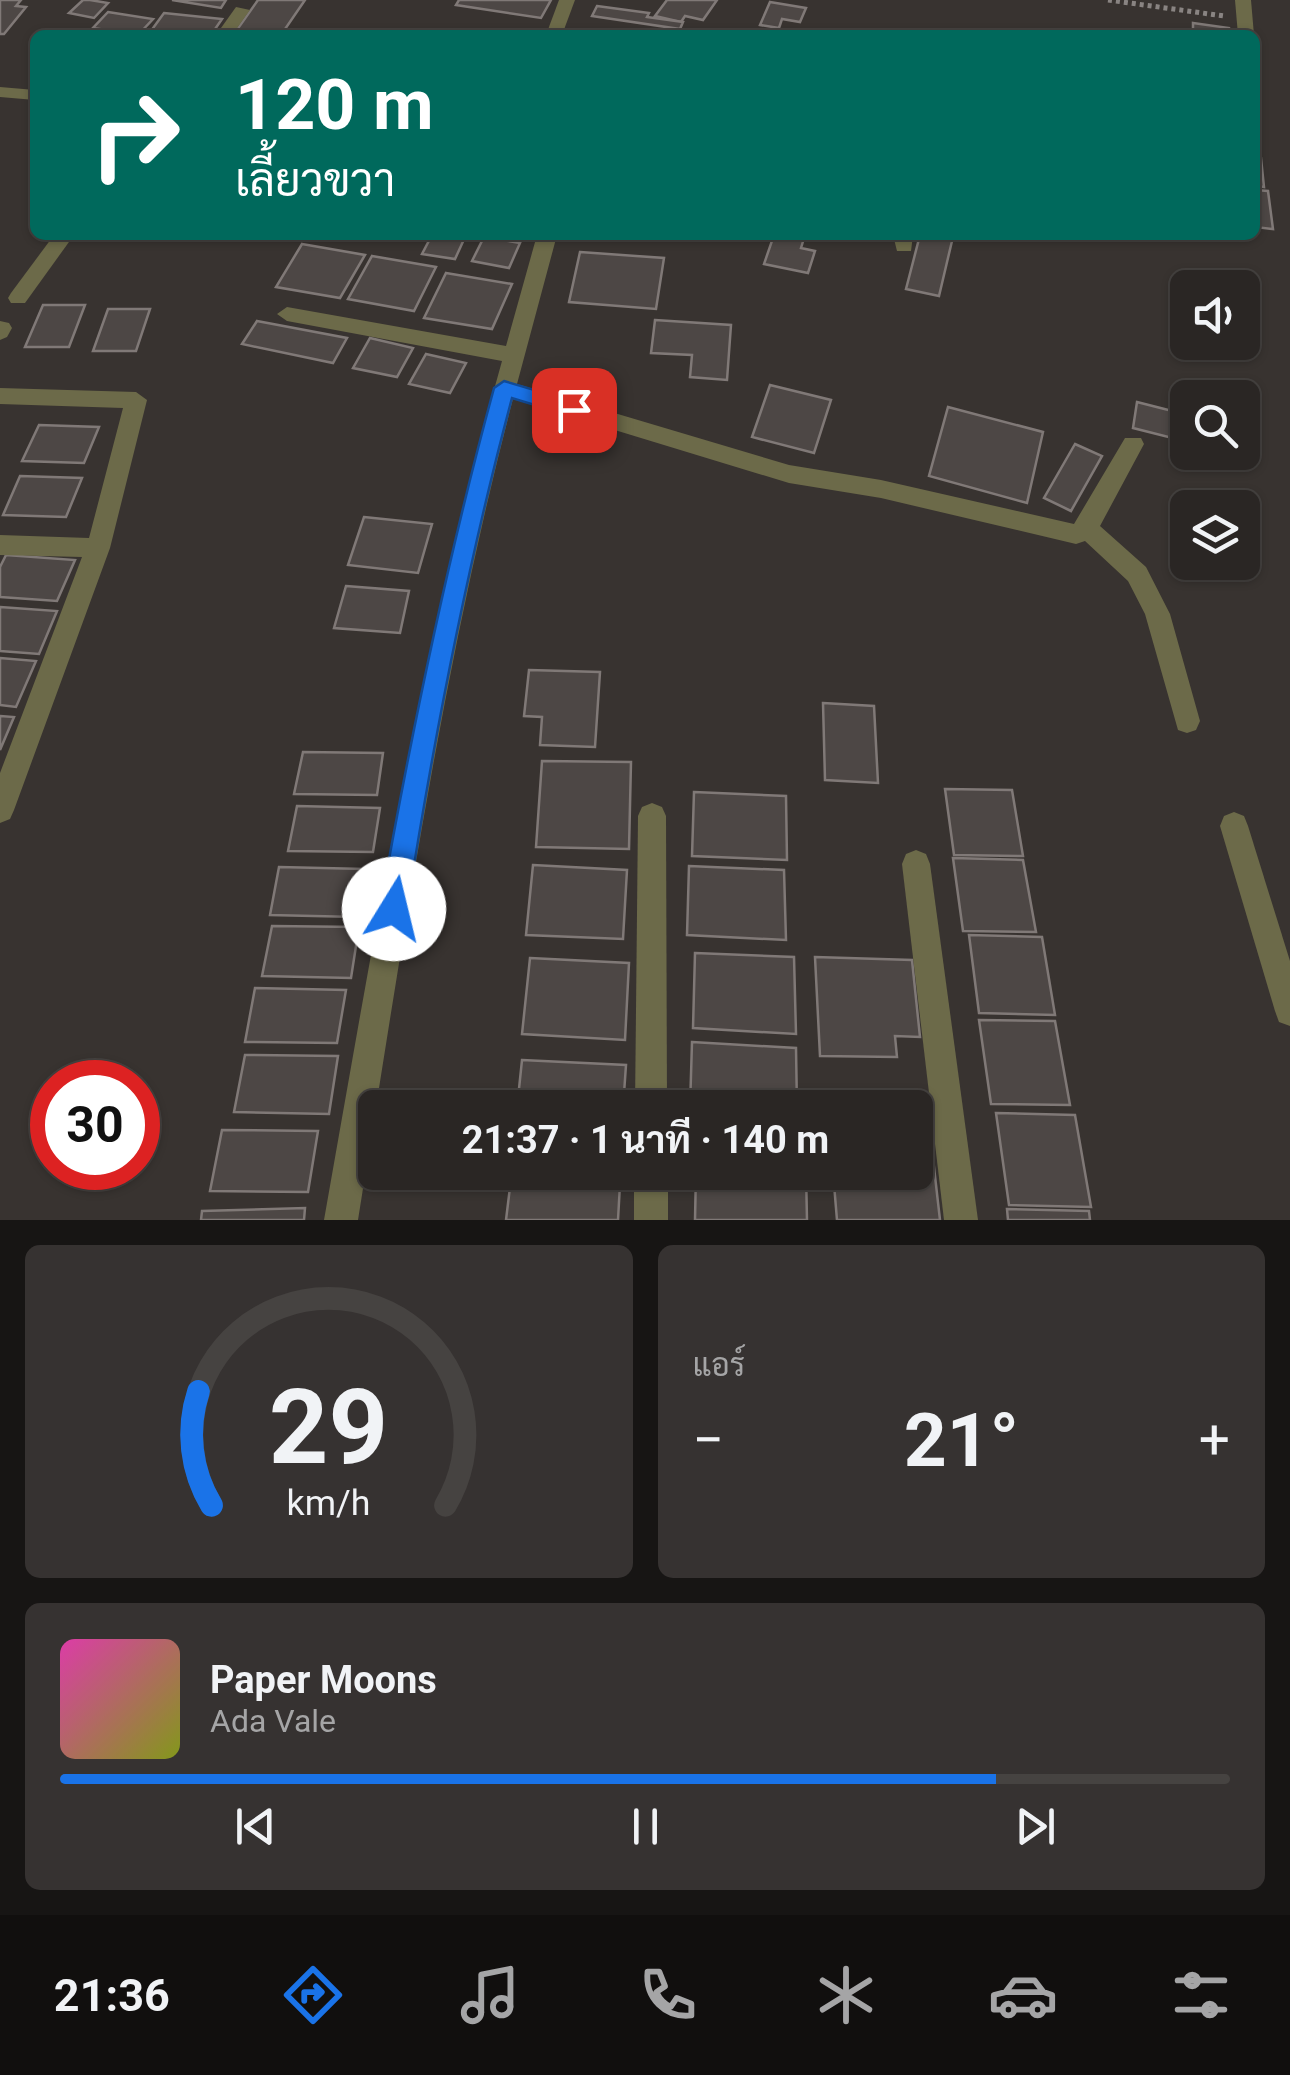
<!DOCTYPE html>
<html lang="th">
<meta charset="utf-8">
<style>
:root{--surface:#2a2624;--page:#363231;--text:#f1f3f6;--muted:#a5a5a6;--line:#464341;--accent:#1a73e8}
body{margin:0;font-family:Roboto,Sarabun,sans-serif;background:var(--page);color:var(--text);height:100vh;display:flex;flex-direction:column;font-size:38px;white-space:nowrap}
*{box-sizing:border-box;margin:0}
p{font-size:32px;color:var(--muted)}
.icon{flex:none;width:55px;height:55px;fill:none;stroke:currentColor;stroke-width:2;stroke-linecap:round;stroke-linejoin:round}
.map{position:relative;height:1220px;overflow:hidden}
.side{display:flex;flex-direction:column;gap:25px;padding:25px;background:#171514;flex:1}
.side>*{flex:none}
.hud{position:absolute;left:30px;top:30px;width:1230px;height:210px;border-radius:15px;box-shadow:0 2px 8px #0004,0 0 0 2px var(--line);background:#00695c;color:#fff;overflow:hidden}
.buttons{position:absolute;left:1170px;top:270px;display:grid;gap:20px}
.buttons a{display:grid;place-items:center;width:90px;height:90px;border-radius:15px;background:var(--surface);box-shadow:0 2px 8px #0004,0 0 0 2px var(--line);font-size:50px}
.speed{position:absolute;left:30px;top:1060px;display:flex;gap:20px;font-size:50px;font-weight:700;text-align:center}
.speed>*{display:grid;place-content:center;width:130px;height:130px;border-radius:50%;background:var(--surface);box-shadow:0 2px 8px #0004,0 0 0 2px var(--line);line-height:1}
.speed .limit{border:15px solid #d22;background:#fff;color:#111}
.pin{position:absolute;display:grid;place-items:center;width:85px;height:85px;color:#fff;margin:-42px;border-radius:20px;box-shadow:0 5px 15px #0006}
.me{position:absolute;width:110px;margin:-55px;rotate:9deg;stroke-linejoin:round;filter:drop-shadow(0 0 8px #0008)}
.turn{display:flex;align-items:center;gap:35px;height:210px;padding:0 40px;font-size:45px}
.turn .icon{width:130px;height:130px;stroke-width:2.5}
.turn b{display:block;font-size:70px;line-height:85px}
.big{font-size:75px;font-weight:700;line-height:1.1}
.side .card{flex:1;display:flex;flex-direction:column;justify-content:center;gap:15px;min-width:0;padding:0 35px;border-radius:15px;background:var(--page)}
.side .dial{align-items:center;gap:0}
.dial svg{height:260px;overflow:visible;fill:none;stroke:var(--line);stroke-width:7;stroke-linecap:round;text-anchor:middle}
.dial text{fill:var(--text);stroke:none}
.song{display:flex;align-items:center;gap:30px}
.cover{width:120px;height:120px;border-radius:15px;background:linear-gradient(135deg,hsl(320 70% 55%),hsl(70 70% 35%))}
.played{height:10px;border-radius:5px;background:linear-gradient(90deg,var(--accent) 80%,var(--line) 80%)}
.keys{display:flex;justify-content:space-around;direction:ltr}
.heat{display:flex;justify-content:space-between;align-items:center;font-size:55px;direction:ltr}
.side .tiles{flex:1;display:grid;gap:25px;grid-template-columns:1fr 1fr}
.card:last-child{grid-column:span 2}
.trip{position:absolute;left:358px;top:1090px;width:575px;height:100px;border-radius:15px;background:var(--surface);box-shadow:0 2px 8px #0004,0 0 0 2px var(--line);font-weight:700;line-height:100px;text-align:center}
.tabs{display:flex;height:160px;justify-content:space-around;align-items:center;background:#110f0e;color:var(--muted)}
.tabs .icon{width:70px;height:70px}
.tabs .current{color:var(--accent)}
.tabs b{font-size:45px;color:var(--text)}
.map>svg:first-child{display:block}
</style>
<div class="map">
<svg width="1290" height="1220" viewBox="0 0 1290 1220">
<rect width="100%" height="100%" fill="#383330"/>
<!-- building -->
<g fill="#4d4745" stroke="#807977" stroke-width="2.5">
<path d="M0,0h21l-5,6 10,1 -22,27h-4z"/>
<path d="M83,0h7l18,3 -14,15 -25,-5z"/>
<path d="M172,0h54l-5,8z"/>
<path d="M258,0h47l-24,35 -47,-1z"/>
<path d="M459,0h92l-10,18 -85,-13z"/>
<path d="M667,0h50l-14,20 -18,-4 -4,6 -26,-6z"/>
<path d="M770,2l36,6 -6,14 -18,-3 -3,9 -19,-3z"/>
<path d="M597,6l52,7 -2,4 36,5 -3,7 -88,-13z"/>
<path d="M108,12l45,7 -15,16 -45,-7z"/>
<path d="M164,13l58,6 -11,16h-63z"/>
<path d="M1193,23l36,5v7h-36z"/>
<path d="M1255,157l6,1 3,29 -9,-1z"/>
<path d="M1255,190l13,1 5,38 -18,-2z"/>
<path d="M432,235h34l-11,24 -33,-5z"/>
<path d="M774,235h31l-4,13 14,3 -7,22 -44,-9z"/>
<path d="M920,235l32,6 -13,55 -33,-7z"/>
<path d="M484,237l36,6 -11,25 -37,-7z"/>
<path d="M302,244l63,11 -25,43 -64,-11z"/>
<path d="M580,252l84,6 -8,51 -87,-7z"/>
<path d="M372,256l64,11 -22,44 -66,-12z"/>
<path d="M446,273l66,11 -20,45 -68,-11z"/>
<path d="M43,305h42l-16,42h-44z"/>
<path d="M108,309h42l-14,42h-43z"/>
<path d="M655,320l76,5 -4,55 -37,-3 2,-22 -41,-2z"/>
<path d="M257,321l90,17 -14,25 -91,-19z"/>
<path d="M370,338l43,10 -16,29 -44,-9z"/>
<path d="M426,354l40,9 -16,30 -41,-9z"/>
<path d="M770,385l61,15 -17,53 -62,-16z"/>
<path d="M1137,402l51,13v27l-55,-14z"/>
<path d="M948,407l95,25 -16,71 -98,-27z"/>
<path d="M39,425l60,2 -15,36 -62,-2z"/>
<path d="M1075,444l27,12 -31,55 -27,-13z"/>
<path d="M20,476l62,2 -16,39 -63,-2z"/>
<path d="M364,517l68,7 -14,49 -70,-8z"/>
<path d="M6,555l69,5 -18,41 -57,-4v-30z"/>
<path d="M346,586l63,5 -9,42 -66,-5z"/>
<path d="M0,607l57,4 -18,43 -39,-3z"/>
<path d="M0,658l36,3 -20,46 -16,-2z"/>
<path d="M529,670l71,2 -5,75 -55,-2 2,-28 -18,-1z"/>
<path d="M823,703l51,3 4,77 -53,-3z"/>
<path d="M0,716l14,1 -14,33z"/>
<path d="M303,752l80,1 -6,42 -83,-1z"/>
<path d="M542,761l89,1 -2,87 -93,-2z"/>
<path d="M945,789l67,1 11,66 -69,-1z"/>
<path d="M694,792l92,4 1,64 -95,-4z"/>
<path d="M297,806l83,2 -7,44 -85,-1z"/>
<path d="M953,858l70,2 13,72 -73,-1z"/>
<path d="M533,865l94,5 -4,69 -97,-4z"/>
<path d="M689,866l95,4 2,70 -99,-5z"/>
<path d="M279,867l85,2 -7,48 -87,-2z"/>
<path d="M272,926l87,1 -8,51 -89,-2z"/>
<path d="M969,935l73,2 13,78 -76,-2z"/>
<path d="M695,953l99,4 2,77 -103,-6z"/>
<path d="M815,957l97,3 8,77 -25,-1 2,21 -77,-1z"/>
<path d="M530,958l99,5 -4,77 -103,-6z"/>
<path d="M255,988l91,2 -9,53 -92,-1z"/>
<path d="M979,1020l76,1 15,84 -79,-1z"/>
<path d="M692,1042l104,6 1,60h-107z"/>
<path d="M245,1055l93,1 -9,58 -95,-2z"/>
<path d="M522,1060l104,5 -3,43h-106z"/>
<path d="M996,1113l79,2 16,92 -82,-2z"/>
<path d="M222,1130l96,1 -10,61 -98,-1z"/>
<path d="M915,1132h15l10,88h-103l-4,-48h82z"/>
<path d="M696,1172h110l1,48h-112z"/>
<path d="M511,1179l109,5 -2,36h-112z"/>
<path d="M305,1208l-1,12h-103l1,-9z"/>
<path d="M1007,1209l82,2 1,9h-82z"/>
</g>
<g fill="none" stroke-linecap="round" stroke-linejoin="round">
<!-- path -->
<path stroke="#898482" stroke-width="5" stroke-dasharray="4 4" stroke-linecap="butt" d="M1108,0l116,16"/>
<!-- street -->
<g fill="#6c6a49" fill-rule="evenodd">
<path d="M559,0h16l-13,35h-16z"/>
<path d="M1235,0h16l3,35h-16z"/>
<path d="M236,7l14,3 -18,25h-16z"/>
<path d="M0,87l35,3v10l-35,-3z"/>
<path d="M54,235h20l-49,68h-14l-3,-5 3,-5z"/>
<path d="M537,235h20l-40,149 272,81 92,15 193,44 51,-86h16l3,6 -44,82 46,41 24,47 30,107 -4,9 -9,3 -9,-3 -33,-116 -17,-33 -43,-40 -9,3 -195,-46 -92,-15 -276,-84c-71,270 -111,547 -155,821h-34c51,-288 99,-578 178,-859l-215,-40 -10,-7 10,-7 219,39z"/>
<path d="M893,235h20l-2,16h-14z"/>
<path d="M0,321l9,2 3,5 -5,9 -7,3z"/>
<path d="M0,388l136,4 11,8 -37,148 -96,262 -4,9 -10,4v-50l82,-216 -82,-2v-20l89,3 34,-130 -123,-4z"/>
<path d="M652,803l10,4 4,9 1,292h-32l3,-292 4,-9z"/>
<path d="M1234,812l10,4 4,10 42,135v65l-11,-4 -4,-11 -55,-185 4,-10z"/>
<path d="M916,850l10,4 4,10 48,356h-34l-42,-356 4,-10z"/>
<rect x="634" y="1172" width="34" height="48"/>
</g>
</g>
<!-- route -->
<path fill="#1a73e8" stroke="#114b97" stroke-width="2.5" d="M504,381l78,23 3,6 -11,7 -62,-19c-45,168 -78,339 -105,511l-4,9 -9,4 -10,-4 -4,-9c31,-175 67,-349 114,-521z"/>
</svg>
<div class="buttons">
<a><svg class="icon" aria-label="sound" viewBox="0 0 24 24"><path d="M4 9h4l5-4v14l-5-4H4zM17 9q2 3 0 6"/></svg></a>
<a><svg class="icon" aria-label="search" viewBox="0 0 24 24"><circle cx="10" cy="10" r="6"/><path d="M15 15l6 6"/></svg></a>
<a><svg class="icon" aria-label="layers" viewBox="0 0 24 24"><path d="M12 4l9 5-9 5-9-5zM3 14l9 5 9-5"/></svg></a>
</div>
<div class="speed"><div class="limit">30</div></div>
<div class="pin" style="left:574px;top:410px;background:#d93025"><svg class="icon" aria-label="arrive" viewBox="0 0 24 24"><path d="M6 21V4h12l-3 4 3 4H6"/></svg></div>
<svg class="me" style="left:394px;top:909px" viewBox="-20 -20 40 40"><circle r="19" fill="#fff"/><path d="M0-13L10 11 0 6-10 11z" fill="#1a73e8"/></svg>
<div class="trip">21:37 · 1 นาที · 140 m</div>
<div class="hud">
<div class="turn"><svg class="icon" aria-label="right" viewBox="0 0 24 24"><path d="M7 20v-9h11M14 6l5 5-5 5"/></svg><div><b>120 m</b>เลี้ยวขวา</div></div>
</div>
</div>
<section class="side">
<div class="tiles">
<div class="card dial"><svg viewBox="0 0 100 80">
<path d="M14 69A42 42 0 1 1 86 69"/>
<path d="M14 69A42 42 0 0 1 10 34" stroke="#1a73e8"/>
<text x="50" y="56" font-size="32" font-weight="700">29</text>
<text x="50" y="72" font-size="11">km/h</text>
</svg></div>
<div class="card"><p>แอร์</p>
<div class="heat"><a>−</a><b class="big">21°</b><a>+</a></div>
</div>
<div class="card">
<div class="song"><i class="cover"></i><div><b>Paper Moons</b><p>Ada Vale</p></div></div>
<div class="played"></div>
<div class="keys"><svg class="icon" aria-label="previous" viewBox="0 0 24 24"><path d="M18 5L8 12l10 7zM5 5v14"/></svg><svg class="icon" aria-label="pause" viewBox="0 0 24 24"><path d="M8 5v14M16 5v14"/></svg><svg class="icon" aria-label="next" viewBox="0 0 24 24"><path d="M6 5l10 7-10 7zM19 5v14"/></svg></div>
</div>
</div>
</section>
<nav class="tabs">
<b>21:36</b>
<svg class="icon current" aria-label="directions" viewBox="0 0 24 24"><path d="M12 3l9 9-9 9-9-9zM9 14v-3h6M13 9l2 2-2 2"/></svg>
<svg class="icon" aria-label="music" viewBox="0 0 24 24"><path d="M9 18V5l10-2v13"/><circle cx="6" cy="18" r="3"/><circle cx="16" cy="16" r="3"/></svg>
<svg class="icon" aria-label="phone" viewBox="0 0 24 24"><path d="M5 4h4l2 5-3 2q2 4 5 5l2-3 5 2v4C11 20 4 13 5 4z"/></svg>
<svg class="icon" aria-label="climate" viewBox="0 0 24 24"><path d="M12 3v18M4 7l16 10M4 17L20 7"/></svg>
<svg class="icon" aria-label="car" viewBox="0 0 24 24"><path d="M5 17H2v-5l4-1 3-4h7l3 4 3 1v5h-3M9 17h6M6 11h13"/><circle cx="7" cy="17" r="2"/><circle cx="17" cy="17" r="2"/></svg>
<svg class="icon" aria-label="filters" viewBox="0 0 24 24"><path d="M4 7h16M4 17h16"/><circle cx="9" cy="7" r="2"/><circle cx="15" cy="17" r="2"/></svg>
</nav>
